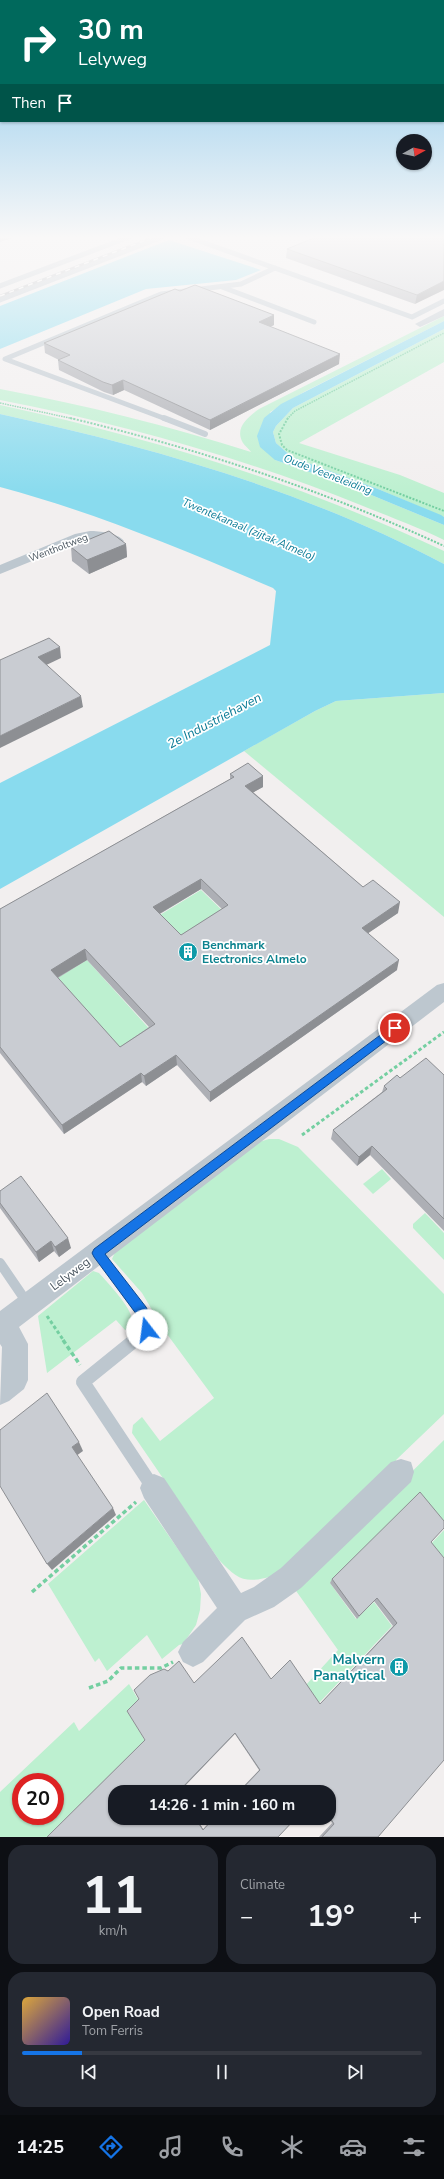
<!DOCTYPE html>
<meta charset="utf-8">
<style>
:root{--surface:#171b24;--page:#242831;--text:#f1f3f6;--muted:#9ea1a6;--line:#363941;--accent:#1574e6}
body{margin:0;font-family:"Nunito Sans",sans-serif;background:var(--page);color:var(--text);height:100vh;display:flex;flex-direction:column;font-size:15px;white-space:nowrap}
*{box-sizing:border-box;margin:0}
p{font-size:13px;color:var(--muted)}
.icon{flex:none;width:22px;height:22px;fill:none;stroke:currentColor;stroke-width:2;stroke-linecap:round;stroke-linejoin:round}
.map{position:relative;height:1837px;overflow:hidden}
.details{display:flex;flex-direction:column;gap:8px;padding:8px;background:#0d0f14;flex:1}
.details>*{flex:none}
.banner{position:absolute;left:0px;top:0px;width:444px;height:122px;box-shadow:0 1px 3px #0004;background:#00695c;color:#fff;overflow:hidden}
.needle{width:26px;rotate:82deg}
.buttons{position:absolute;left:396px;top:134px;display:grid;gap:8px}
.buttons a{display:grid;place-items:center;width:36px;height:36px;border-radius:50%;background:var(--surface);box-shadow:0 1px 3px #0004;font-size:20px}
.speed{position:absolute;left:12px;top:1773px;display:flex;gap:8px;font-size:20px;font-weight:700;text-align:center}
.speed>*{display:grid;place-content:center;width:52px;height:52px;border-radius:50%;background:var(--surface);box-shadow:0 1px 3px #0004;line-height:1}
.speed .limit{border:6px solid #d22;background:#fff;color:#111}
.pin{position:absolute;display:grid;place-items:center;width:34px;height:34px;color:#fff;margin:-17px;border:2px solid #fff;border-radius:50%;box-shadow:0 1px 4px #0007}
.me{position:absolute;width:44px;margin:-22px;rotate:345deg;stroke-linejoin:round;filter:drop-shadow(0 0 3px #0008)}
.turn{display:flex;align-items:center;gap:14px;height:84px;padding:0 12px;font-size:18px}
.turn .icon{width:52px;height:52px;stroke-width:2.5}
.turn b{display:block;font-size:28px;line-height:34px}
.then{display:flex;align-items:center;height:38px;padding:0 12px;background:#0003;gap:8px;font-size:15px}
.big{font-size:30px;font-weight:700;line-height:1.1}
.details .card{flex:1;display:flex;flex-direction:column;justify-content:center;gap:6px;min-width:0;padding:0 14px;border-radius:16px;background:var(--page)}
.details .dial{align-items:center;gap:0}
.dial b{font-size:52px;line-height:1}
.song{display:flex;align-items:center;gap:12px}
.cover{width:48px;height:48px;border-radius:6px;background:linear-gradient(135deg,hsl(40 70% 55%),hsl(250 70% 35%))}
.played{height:4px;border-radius:2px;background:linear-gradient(90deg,var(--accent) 15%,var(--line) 15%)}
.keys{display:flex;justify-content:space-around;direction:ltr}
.heat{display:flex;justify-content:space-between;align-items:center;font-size:22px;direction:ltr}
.details .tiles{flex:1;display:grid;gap:8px;grid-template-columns:1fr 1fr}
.card:last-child{grid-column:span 2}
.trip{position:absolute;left:108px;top:1785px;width:228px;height:40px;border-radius:16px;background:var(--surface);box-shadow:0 1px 3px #0004;font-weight:700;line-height:40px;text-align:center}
.tabs{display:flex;height:64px;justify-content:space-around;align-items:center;background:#090b0e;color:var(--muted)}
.tabs .icon{width:28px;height:28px}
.tabs .on{color:var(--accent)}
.tabs b{font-size:18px;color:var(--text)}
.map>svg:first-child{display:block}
</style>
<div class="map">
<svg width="444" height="1837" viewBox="0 0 444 1837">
<rect width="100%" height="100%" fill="#f2efef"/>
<!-- green -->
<g fill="#bdf0d0" fill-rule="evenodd">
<path d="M444,316v5l-140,71 -34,20 5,48 72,25 97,40v15c-26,-13 -54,-23 -81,-34 -117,-47 -239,-82 -363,-106v-11c85,16 169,37 251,63 -2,-3 -6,-6 -8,-9 -9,-15 5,-26 16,-34z"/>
<path d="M444,329v33l-145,81 101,32 44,18v24l-66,-28 -86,-32 -16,-14 -3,-11 3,-6 17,-18z"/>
<path d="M0,405c153,33 302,79 444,146v13c-138,-73 -292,-117 -444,-150z"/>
<path d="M444,693v224l-200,-166 71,-40 21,-10z"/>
<path d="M201,890l27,26 -47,29 -26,-27z"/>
<path d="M87,960l67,74 -33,22 -67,-76z"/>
<path d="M269,1139h10l19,8 146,147v120l-48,46 1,3 -124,113c-28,8 -35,4 -54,-16l-87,-127 1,-8 9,-8 18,24 54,-43 -50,-68 -22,-37 -30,-34 5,-11 142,-106z"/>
<path d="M382,1169l9,10 -18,15 -10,-10z"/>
<path d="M425,1213l19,20v27l-31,-32v-4z"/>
<path d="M93,1271l6,2c8,9 33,35 33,47 0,5 -3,7 -7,10l-9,-10 -69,53 -9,-57z"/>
<path d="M444,1440v89l-27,-33 -87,87 26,36 18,-17 18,24 -74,78 -13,-18 33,-36 -44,-62z"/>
<path d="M144,1500l54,78 3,16 -1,16 -4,15 -13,19 -4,1 -17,14 -15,-24 -40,36 -8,-13 -4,4 -47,-78z"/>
<path d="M444,1530v37l-16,-20z"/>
<path d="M129,1684l10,17 -11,11 17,29 -98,96h-47v-45l74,-70 5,9zM21,1782h34v34h-34z"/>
</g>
<!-- water -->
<g fill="#89dbee">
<path d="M169,240l92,30 -25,10 -90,9 -146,60v-43z"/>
<path d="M444,321v8l-151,79 -17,18 -3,6 3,11 16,14 86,32 63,26 3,2v8l-97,-40 -72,-25 -15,-13 -3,-11 7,-18 17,-14z"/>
<path d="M0,414c152,33 306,77 444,150v129l-108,8 -21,10 -315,178v-106l270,-138 6,-54 -3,-3c-89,-38 -179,-76 -273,-101z"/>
</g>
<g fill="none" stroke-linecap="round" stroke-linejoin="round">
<!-- path-far3 -->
<g stroke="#74cfa1" stroke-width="1.5" stroke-dasharray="1.5 1" stroke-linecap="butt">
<path d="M0,403l74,16"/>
<path d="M287,419l8,-8 149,-78"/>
</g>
<!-- path-far2 -->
<g stroke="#74cfa1" stroke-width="2" stroke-dasharray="2 1.5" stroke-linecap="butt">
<path d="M70,418c129,31 253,72 374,128"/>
<path d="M288,418l-9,16 3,11 5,5 157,61"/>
</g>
<!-- path-far1 -->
<g stroke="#74cfa1" stroke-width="3" stroke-dasharray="3.5 2.5" stroke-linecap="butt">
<path d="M302,1135l142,-103"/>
<path d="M47,1316l17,25"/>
</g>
<!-- path -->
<g stroke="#74cfa1" stroke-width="3.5" stroke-dasharray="4.5 3" stroke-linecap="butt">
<path d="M63,1340l17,25"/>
<path d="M32,1592l104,-90"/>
<path d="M89,1688l19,-7 13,-13h40l12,-6"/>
</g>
<!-- lane-far3 -->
<g stroke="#bdc7cf" stroke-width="5">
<path d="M188,237l224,80 32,-16"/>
<path d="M0,286l129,-49"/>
<path d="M222,287l92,35"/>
<path d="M0,300l162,-63"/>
<path d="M166,419l-161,-60 156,-65 80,-10 34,-16"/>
</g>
<!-- lane-far2 -->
<path stroke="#bdc7cf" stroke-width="6" d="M164,418l41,16"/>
<!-- lane-far1 -->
<g stroke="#bdc7cf" stroke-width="10">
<path d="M98,1253l48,67 1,10 -13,11"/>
<path d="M0,1263l28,41"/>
</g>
<!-- lane -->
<path stroke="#bdc7cf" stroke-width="14" d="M135,1340l-52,42 69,104"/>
<!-- street -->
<g fill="#bdc7cf" fill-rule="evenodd">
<path d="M444,309v7l-24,11 -5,-3z"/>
<path d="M90,531c9,0 28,2 34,10l-7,4 -18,-5h-15l-84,34v-9l75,-31z"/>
<path d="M444,983v19l-425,325 9,17v36l-4,9 -15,12 -9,4 2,-58 -2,-3v-33l437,-326z"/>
<path d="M401,1459l10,3 3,10 -3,10 -110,106 -27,19 -29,13 -42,42 -10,5 -10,-5 -5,-10 5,-10 34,-34 -73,-110 -4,-10 4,-10 10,-4 10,4 77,115 13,-6 27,-19 110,-106z"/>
</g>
<defs>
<path id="rail" d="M0,296l154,-59"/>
</defs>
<!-- rail casing -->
<use href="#rail" stroke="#b1b5ba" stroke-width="2.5"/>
<!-- rail -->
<use href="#rail" stroke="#fff" stroke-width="1.5" stroke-dasharray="5" stroke-linecap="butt"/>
</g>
<!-- wall -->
<g fill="#adafb5" fill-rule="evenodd">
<path d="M444,237l-29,67 -129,-46 1,-9z"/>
<path d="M180,291l94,24v10l-4,2 69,37 -129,66 -86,-40 -11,5 -9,-3 -45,-22 -1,-10h1l-14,-7 -1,-10z"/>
<path d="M126,544l1,13 -38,17 -17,-13 -1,-14z"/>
<path d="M230,774l33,2v11l-10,5 110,95 35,26 -30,20 29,37 -187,132 -33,-37 -31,21 -4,-4 -78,52 -64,-81v-144l230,-130zM201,889l21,20 -41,26 -21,-21zM87,960l62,67 -29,20 -62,-69z"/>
<path d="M444,1075v156l-74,-76 -13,11 -26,-27 2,-9 49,-38 2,-6 16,-8z"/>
<path d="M0,1191l71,57 -12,9 -5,-6 -15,11 -39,-54z"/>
<path d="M431,1542l-53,295h-59l13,-14 -3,-5v-26h-91l21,-22 -24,-36 -55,57 1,1h-66v26h81l7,11 11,-11h82l-18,19h-231l98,-97 49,-57 77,-4 49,25 73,-78 -19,-25 -17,18 -27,-36 2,-4z"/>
</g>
<!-- shaded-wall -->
<g fill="#8d8f93">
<path d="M0,237h14l-14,5z"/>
<path d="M444,281v9l-29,14 2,-9z"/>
<path d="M274,315v10l-15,7v-10z"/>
<path d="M340,354l-1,10 -129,66v-10z"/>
<path d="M123,380l1,10 -11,5 -1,-10z"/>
<path d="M126,544l1,13 -38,17 -2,-14z"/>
<path d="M60,647l1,11 -21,10 -2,-11z"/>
<path d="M81,696l2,11 -83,41v-12z"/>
<path d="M263,776v11l-18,10v-11z"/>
<path d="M201,879v10l-47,28 -1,-10z"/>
<path d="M400,902l-2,11 -37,25 1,-10z"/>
<path d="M85,949l2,11 -34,20 -2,-10z"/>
<path d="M399,960l-2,10 -187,132v-10z"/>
<path d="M176,1055l1,10 -31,21 -2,-10z"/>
<path d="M141,1073l1,9 -78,52 -2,-9z"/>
<path d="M372,1146l-2,9 -13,11 2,-9z"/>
<path d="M68,1238l3,10 -12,9 -4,-10z"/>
<path d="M51,1241l3,10 -15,11 -3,-10z"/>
<path d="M79,1442l4,9 -7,5 -4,-9z"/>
<path d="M113,1508l3,7 -64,55 -5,-6z"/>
<path d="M235,1733l-55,58 1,1h-1l-1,-1z"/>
<path d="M195,1818h1l7,11v1z"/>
</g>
<!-- building -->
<g fill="#c9ccd2" stroke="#8d8f93" fill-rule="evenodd">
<path d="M316,237h128v44l-27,14 -130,-46z"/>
<path d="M195,285l79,30 -15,7 81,32 -130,66 -87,-40 -11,5 -9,-3 -45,-22 12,-5 -26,-12 131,-54 5,2z"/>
<path d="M109,531l17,13 -39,16 -16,-13z"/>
<path d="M49,638l11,9 -22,10 43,39 -81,40v-76z"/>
<path d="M248,763l15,13 -18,10 118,101 10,-7 27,22 -38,26 37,32 -189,132 -34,-37 -32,21 -3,-3 -79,52 -62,-78v-138l234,-132 -4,-3zM201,879l27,26 -47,30 -28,-28zM85,949l70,75 -35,23 -69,-77z"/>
<path d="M426,1058l18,17v144l-72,-73 -13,11 -26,-27 54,-41 -3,-3 13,-11 3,3z"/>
<path d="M21,1176l47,62 -13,9 -4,-6 -15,11 -36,-49v-12z"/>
<path d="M47,1393l32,49 -7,5 41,61 -66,56 -47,-78v-56z"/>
<path d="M420,1492l24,29v7l-13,14 13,16v202l-66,77h-56l12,-13 -5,-8v-24h-90l21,-22 -25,-37 -56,58 1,1h-65v26h80l8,12 11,-12h82l-18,19h-231l98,-97 -18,-29 12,-12 -5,-9 16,-15 14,-6 4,2 11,-10 15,22 48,-46 29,42 19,-19 30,44 77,-81 -20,-25 -18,18 -27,-37z"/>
</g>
<!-- sky -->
<linearGradient id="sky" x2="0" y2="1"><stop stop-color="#82c4ea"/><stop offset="0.48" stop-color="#f9f8f8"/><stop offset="1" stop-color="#f9f8f8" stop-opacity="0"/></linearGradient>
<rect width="444" height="494" fill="url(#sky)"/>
<!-- route -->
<path fill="#1574e6" stroke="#0e4b96" d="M395,1024l4,2v5l-294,223 41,53c4,8 9,17 5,27l-4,2 -5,-2 -5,-19 -43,-58 -2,-4 2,-4z"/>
<!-- icons -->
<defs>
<symbol id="building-disc" viewBox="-11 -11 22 22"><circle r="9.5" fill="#0f9aa8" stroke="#fff"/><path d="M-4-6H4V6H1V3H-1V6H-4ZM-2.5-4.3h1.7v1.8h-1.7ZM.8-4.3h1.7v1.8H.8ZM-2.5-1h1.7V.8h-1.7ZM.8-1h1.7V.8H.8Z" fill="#fff"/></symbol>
</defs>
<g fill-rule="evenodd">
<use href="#building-disc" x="177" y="941" width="22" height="22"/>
<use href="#building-disc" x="388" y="1656" width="22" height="22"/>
</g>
<g text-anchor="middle" stroke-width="3.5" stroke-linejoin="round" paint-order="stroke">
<!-- far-street labels -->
<g font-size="10" fill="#47535d" stroke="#fff">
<text transform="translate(58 547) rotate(-21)" y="4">Wentholtweg</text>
</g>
<!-- far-water labels -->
<g font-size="11" font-style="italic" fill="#0a7b96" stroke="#fff">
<text transform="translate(328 474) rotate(21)" y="4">Oude Veeneleiding</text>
<text transform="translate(249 529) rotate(23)" y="4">Twentekanaal (zijtak Almelo)</text>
</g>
<!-- culture labels -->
<g font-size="12" font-weight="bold" fill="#0d838f" stroke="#fff" text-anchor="start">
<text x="202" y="949">Benchmark<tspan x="202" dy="14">Electronics Almelo</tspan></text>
</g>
<!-- street labels -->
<g font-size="12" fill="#47535d" stroke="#fff">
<text transform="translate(70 1274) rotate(-37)" y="4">Lelyweg</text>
</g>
<!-- water labels -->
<g font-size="13" font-style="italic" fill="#0a7b96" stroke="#fff">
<text transform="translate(214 720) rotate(-28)" y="5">2e Industriehaven</text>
</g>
<!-- near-culture labels -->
<g font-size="14" font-weight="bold" fill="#0d838f" stroke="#fff" text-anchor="end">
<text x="385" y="1664">Malvern<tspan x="385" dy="16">Panalytical</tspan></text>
</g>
</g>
</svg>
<div class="buttons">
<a><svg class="needle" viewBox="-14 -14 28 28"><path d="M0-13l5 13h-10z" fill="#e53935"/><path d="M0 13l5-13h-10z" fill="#9ea1a6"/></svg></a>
</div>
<div class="speed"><div class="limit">20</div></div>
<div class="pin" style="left:395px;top:1028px;background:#d93025"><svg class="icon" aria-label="arrive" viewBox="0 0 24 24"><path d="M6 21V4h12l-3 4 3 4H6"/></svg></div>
<svg class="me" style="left:147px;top:1330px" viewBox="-20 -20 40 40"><circle r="19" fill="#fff"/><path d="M0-13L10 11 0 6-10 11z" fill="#1574e6"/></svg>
<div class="trip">14:26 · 1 min · 160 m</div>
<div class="banner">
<div class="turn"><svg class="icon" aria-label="right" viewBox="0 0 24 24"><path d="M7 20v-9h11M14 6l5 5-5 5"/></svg><div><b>30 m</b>Lelyweg</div></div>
<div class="then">Then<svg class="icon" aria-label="arrive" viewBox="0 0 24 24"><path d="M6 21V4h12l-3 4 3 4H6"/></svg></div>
</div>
</div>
<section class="details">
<div class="tiles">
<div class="card dial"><b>11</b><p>km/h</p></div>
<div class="card"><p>Climate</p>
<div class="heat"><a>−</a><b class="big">19°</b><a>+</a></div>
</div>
<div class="card">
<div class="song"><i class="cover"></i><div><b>Open Road</b><p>Tom Ferris</p></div></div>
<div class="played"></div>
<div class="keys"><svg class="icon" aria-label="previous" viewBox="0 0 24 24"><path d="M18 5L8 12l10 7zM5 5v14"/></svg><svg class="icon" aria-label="pause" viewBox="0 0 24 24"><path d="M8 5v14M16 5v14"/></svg><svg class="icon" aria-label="next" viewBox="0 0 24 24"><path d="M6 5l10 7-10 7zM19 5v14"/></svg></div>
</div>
</div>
</section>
<nav class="tabs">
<b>14:25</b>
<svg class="icon on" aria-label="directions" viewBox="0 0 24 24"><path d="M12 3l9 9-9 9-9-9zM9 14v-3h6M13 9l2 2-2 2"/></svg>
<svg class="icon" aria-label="music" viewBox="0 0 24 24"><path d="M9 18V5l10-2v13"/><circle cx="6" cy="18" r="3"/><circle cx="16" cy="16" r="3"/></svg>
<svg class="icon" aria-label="phone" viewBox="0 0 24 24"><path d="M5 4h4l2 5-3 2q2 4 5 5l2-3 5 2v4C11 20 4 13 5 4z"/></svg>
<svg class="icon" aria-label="climate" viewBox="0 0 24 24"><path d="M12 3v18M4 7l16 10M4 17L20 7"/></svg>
<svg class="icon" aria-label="car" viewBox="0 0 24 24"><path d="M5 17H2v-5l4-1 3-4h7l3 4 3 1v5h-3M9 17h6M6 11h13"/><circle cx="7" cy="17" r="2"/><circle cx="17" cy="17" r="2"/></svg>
<svg class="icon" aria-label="filters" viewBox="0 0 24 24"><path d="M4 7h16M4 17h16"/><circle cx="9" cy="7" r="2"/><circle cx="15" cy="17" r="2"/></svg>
</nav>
